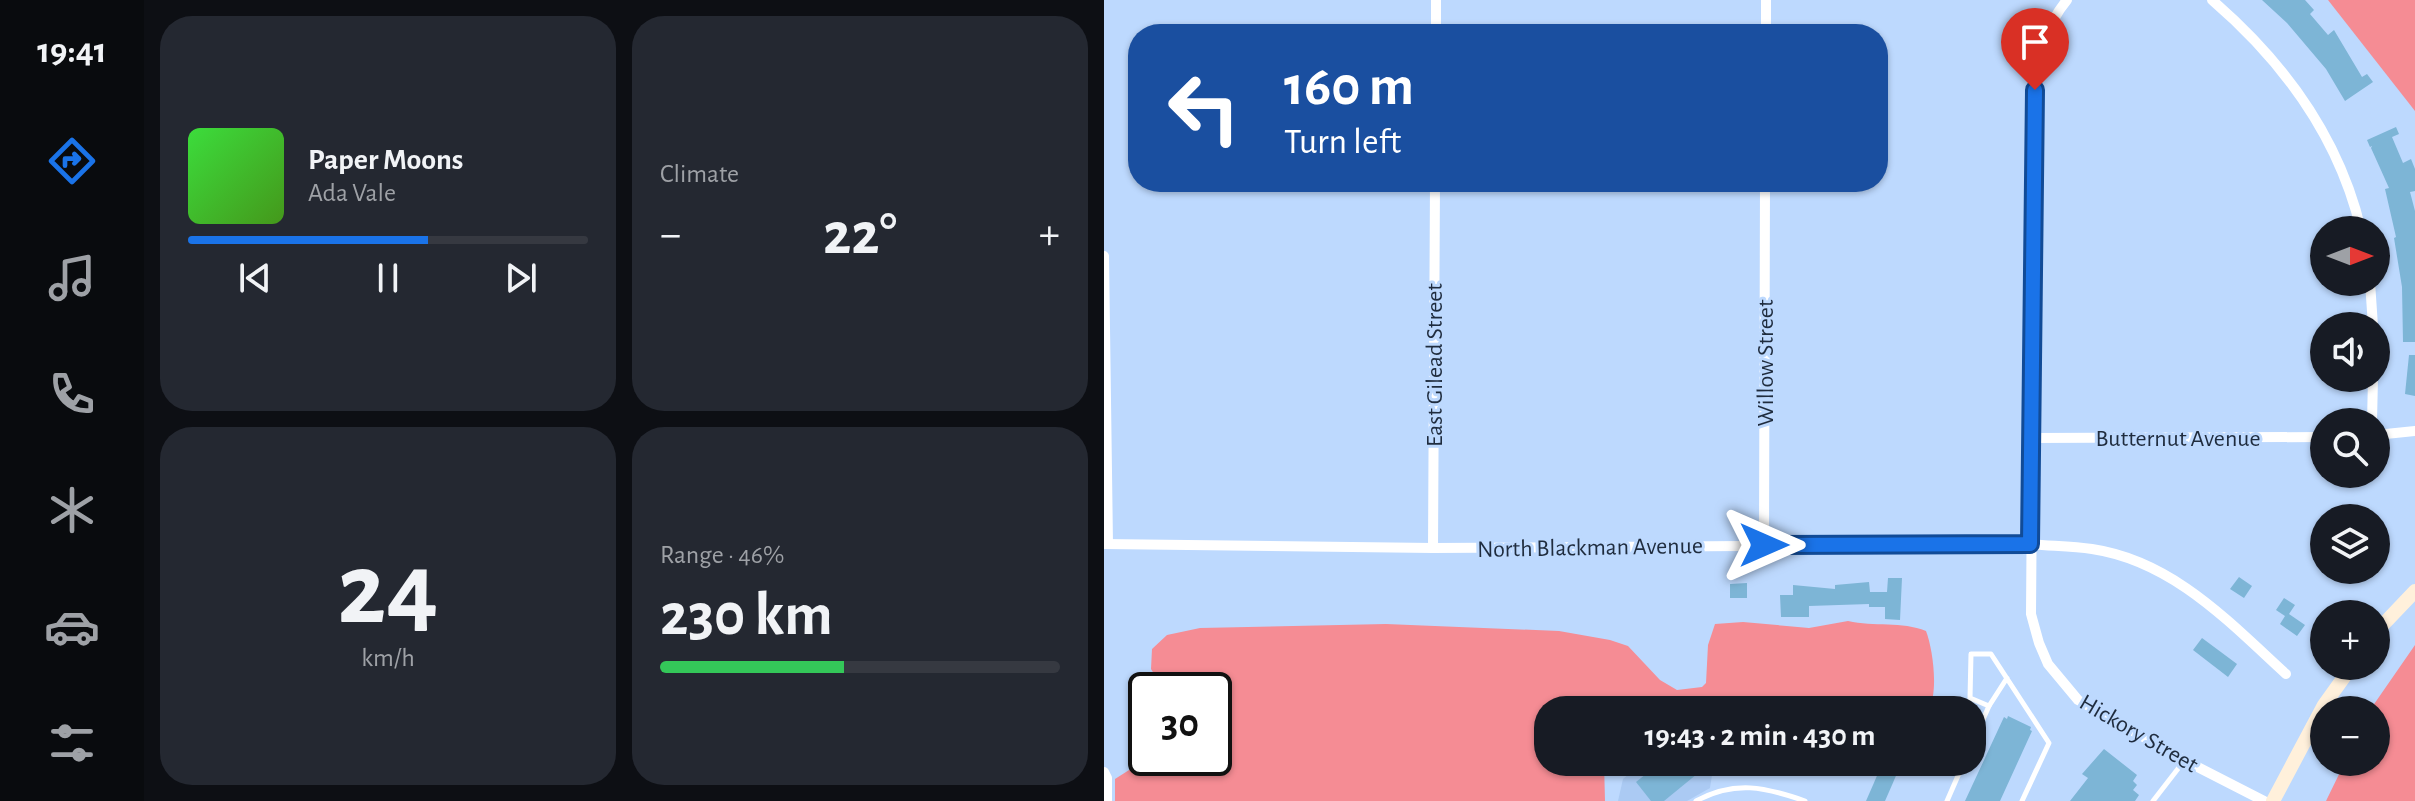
<!DOCTYPE html>
<meta charset="utf-8">
<style>
:root{--surface:#171b24;--page:#242831;--text:#f1f3f6;--muted:#9ea1a6;--line:#363941;--accent:#1a73e8}
body{margin:0;font-family:"Alegreya Sans",sans-serif;background:var(--page);color:var(--text);height:100vh;display:flex;flex-direction:column;font-size:30px;white-space:nowrap}
*{box-sizing:border-box;margin:0}
p{font-size:26px;color:var(--muted)}
.icon{flex:none;width:44px;height:44px;fill:none;stroke:currentColor;stroke-width:2;stroke-linecap:round;stroke-linejoin:round}
.map{position:relative;flex:1;overflow:hidden}
.drawer{display:flex;flex-direction:column;gap:16px;padding:16px;background:#0d0f14;width:960px}
.drawer>*{flex:none}
.top-card{position:absolute;left:24px;top:24px;width:760px;height:168px;border-radius:32px;box-shadow:0 2px 6px #0004;background:#1a4fa0;color:#fff;overflow:hidden}
.needle{width:52px;rotate:90deg}
.buttons{position:absolute;left:1206px;top:216px;display:grid;gap:16px}
.buttons a{display:grid;place-items:center;width:80px;height:80px;border-radius:50%;background:var(--surface);box-shadow:0 2px 6px #0004;font-size:40px}
.speed{position:absolute;left:24px;top:672px;display:flex;gap:16px;font-size:40px;font-weight:700;text-align:center}
.speed>*{display:grid;place-content:center;width:104px;height:104px;border-radius:50%;background:var(--surface);box-shadow:0 2px 6px #0004;line-height:1}
.speed .limit{border:4px solid #111;border-radius:12px;background:#fff;color:#111}
.pin{position:absolute;display:grid;place-items:center;width:68px;height:68px;color:#fff;margin:-82px -34px;border-radius:50% 50% 50% 0;rotate:-45deg;box-shadow:0 0 8px #0007}
.pin .icon{rotate:45deg}
.me{position:absolute;width:88px;margin:-44px;rotate:90deg;stroke-linejoin:round;filter:drop-shadow(0 0 6px #0008)}
.turn{display:flex;align-items:center;gap:28px;height:168px;padding:0 24px;font-size:36px}
.turn .icon{width:104px;height:104px;stroke-width:2.5}
.turn b{display:block;font-size:56px;line-height:68px}
.big{font-size:60px;font-weight:600;line-height:1.1}
.drawer .tile{flex:1;display:flex;flex-direction:column;justify-content:center;gap:12px;min-width:0;padding:0 28px;border-radius:32px;background:var(--page)}
.drawer .dial{align-items:center;gap:0}
.dial b{font-size:104px;line-height:1}
.song{display:flex;align-items:center;gap:24px}
.cover{width:96px;height:96px;border-radius:12px;background:linear-gradient(135deg,hsl(120 70% 55%),hsl(100 70% 35%))}
.played{height:8px;border-radius:4px;background:linear-gradient(90deg,var(--accent) 60%,var(--line) 60%)}
.keys{display:flex;justify-content:space-around;direction:ltr}
.heat{display:flex;justify-content:space-between;align-items:center;font-size:44px;direction:ltr}
.charge{height:12px;border-radius:6px;background:linear-gradient(90deg,#34c759 46%,var(--line) 0)}
.drawer .tiles{flex:1;display:grid;gap:16px;grid-template-columns:repeat(2,1fr)}
.trip{position:absolute;left:430px;top:696px;width:452px;height:80px;border-radius:32px;background:var(--surface);box-shadow:0 2px 6px #0004;font-weight:600;line-height:80px;text-align:center}
main{display:flex;flex:1;min-height:0}
.menu{display:flex;flex-direction:column;width:144px;justify-content:space-around;align-items:center;background:#090b0e;color:var(--muted)}
.menu .icon{width:56px;height:56px}
.menu .on{color:var(--accent)}
.menu b{font-size:36px;color:var(--text)}
.map>svg:first-child{display:block}
</style>
<main>
<nav class="menu">
<b>19:41</b>
<svg class="icon on" aria-label="directions" viewBox="0 0 24 24"><path d="M12 3l9 9-9 9-9-9zM9 14v-3h6M13 9l2 2-2 2"/></svg>
<svg class="icon" aria-label="music" viewBox="0 0 24 24"><path d="M9 18V5l10-2v13"/><circle cx="6" cy="18" r="3"/><circle cx="16" cy="16" r="3"/></svg>
<svg class="icon" aria-label="phone" viewBox="0 0 24 24"><path d="M5 4h4l2 5-3 2q2 4 5 5l2-3 5 2v4C11 20 4 13 5 4z"/></svg>
<svg class="icon" aria-label="climate" viewBox="0 0 24 24"><path d="M12 3v18M4 7l16 10M4 17L20 7"/></svg>
<svg class="icon" aria-label="car" viewBox="0 0 24 24"><path d="M5 17H2v-5l4-1 3-4h7l3 4 3 1v5h-3M9 17h6M6 11h13"/><circle cx="7" cy="17" r="2"/><circle cx="17" cy="17" r="2"/></svg>
<svg class="icon" aria-label="filters" viewBox="0 0 24 24"><path d="M4 7h16M4 17h16"/><circle cx="9" cy="7" r="2"/><circle cx="15" cy="17" r="2"/></svg>
</nav>
<section class="drawer">
<div class="tiles">
<div class="tile">
<div class="song"><i class="cover"></i><div><b>Paper Moons</b><p>Ada Vale</p></div></div>
<div class="played"></div>
<div class="keys"><svg class="icon" aria-label="previous" viewBox="0 0 24 24"><path d="M18 5L8 12l10 7zM5 5v14"/></svg><svg class="icon" aria-label="pause" viewBox="0 0 24 24"><path d="M8 5v14M16 5v14"/></svg><svg class="icon" aria-label="next" viewBox="0 0 24 24"><path d="M6 5l10 7-10 7zM19 5v14"/></svg></div>
</div>
<div class="tile"><p>Climate</p>
<div class="heat"><a>−</a><b class="big">22°</b><a>+</a></div>
</div>
<div class="tile dial"><b>24</b><p>km/h</p></div>
<div class="tile"><p>Range · 46%</p><b class="big">230 km</b><div class="charge"></div></div>
</div>
</section>
<div class="map">
<svg width="1311" height="801" viewBox="0 0 1311 801">
<rect width="100%" height="100%" fill="#bdd9fe"/>
<!-- built -->
<path fill="#abcaf3" d="M539,762h61l8,13 -2,13 -23,13h-69l5,-22z"/>
<!-- green -->
<g fill="#f58c94">
<path d="M1224,0h87v111z"/>
<path d="M744,621c26,6 54,0 78,10 7,18 13,63 2,79h-380v52h56l1,39h-490v-22l33,-21h66v-68h-50l-13,-21 1,-20 15,-14 33,-7 186,-4 173,7 51,9 18,6 32,34 17,10 25,-3 4,-4 2,-38 7,-21 28,-2 66,6z"/>
<path d="M1311,645v156h-89l19,-39h31v-52h-6z"/>
</g>
<!-- building -->
<g fill="#7db5d6">
<path d="M1158,0h43l9,10 -4,4 18,21 6,-5 28,47 5,-3 6,8 -28,19 -19,-32 -39,-46z"/>
<path d="M1292,127l3,7 -7,3 11,26 8,-4 4,10v22l-5,1 5,19v131h-12l-1,-55 -8,-49 2,-1 -11,-48 4,-1 -18,-40 1,-2 -2,1 -3,-7z"/>
<path d="M1305,355h6v41l-10,-2z"/>
<path d="M1135,577l13,9 -8,12 -14,-9z"/>
<path d="M784,578h14l-2,42 -15,-1v-12h-16v-3l-60,2v11h-28l-1,-22h13v-10l42,4v-4l34,-3 1,10h17z"/>
<path d="M643,583v15h-17v-14z"/>
<path d="M1180,598l11,7 -6,9 16,11 -8,11 -17,-12 5,-8 -9,-6z"/>
<path d="M1098,638l35,26 -9,13 -35,-27z"/>
<path d="M904,716l23,11 -1,3 2,1 -32,70h-35l39,-84 3,2z"/>
<path d="M1000,749l33,26 -4,6 4,4 -4,5 6,5 -4,6h-65l18,-23 -6,-4z"/>
<path d="M557,762h26l10,12 -33,27h-13l-15,-19z"/>
<path d="M779,762h19l-17,39h-19z"/>
</g>
<g fill="none" stroke-linecap="round" stroke-linejoin="round">
<!-- service -->
<g stroke="#fff" stroke-width="5">
<path d="M903,678l-18,28 -19,-8 1,-44h20l58,89 -27,58"/>
<path d="M868,744l17,-38"/>
<path d="M592,801c39,-21 69,-14 109,0"/>
<path d="M843,801l17,-39"/>
<path d="M1049,801l31,-40"/>
</g>
<!-- minor -->
<g stroke="#fff" stroke-width="10">
<path d="M963,0c-22,26 -28,57 -32,90l-4,524 8,29 9,21 30,36 106,60 80,41"/>
<path d="M1108,0c72,62 127,137 149,230"/>
<path d="M332,34v-34"/>
<path d="M662,34v-34"/>
<path d="M0,256l4,288"/>
<path d="M1266,282l3,44"/>
<path d="M1268,422l1,-44"/>
<path d="M1272,435l39,-4"/>
<path d="M928,438l292,-1"/>
<path d="M0,544l329,4 597,-4c21,2 42,2 62,5 81,12 137,73 194,125"/>
<path d="M660,545l1,-363"/>
<path d="M329,548l2,-366"/>
<path d="M0,772l3,6v23"/>
</g>
<!-- secondary -->
<g stroke="#fff0db" stroke-width="14">
<path d="M1272,632l39,-41"/>
<path d="M1169,801l51,-96 28,-39"/>
</g>
</g>
<g fill="none" stroke-linecap="round" stroke-linejoin="round">
<defs>
<path id="route" d="M660,545l266,-1 5,-454"/>
</defs>
<!-- route casing -->
<use href="#route" stroke="#114b97" stroke-width="20"/>
<!-- route -->
<use href="#route" stroke="#1a73e8" stroke-width="14"/>
</g>
<g text-anchor="middle" stroke-width="6" stroke-linejoin="round" paint-order="stroke">
<!-- street labels -->
<g font-size="24" fill="#1f2c3e" stroke="#bdd9fe">
<text transform="translate(661 363) rotate(-90)" y="8">Willow Street</text>
<text transform="translate(330 365) rotate(-90)" y="8">East Gilead Street</text>
<text x="1074" y="446">Butternut Avenue</text>
<text transform="translate(486 547) rotate(-1)" y="8">North Blackman Avenue</text>
<text transform="translate(1035 733) rotate(30)" y="8">Hickory Street</text>
</g>
</g>
</svg>
<div class="buttons">
<a><svg class="needle" viewBox="-14 -14 28 28"><path d="M0-13l5 13h-10z" fill="#e53935"/><path d="M0 13l5-13h-10z" fill="#9ea1a6"/></svg></a>
<a><svg class="icon" aria-label="sound" viewBox="0 0 24 24"><path d="M4 9h4l5-4v14l-5-4H4zM17 9q2 3 0 6"/></svg></a>
<a><svg class="icon" aria-label="search" viewBox="0 0 24 24"><circle cx="10" cy="10" r="6"/><path d="M15 15l6 6"/></svg></a>
<a><svg class="icon" aria-label="layers" viewBox="0 0 24 24"><path d="M12 4l9 5-9 5-9-5zM3 14l9 5 9-5"/></svg></a>
<a>+</a>
<a>−</a>
</div>
<div class="speed"><div class="limit">30</div></div>
<div class="pin" style="left:931px;top:90px;background:#d93025"><svg class="icon" aria-label="arrive" viewBox="0 0 24 24"><path d="M6 21V4h12l-3 4 3 4H6"/></svg></div>
<svg class="me" style="left:660px;top:545px" viewBox="-20 -20 40 40"><path d="M0-17L14 15 0 8-14 15z" fill="#1a73e8" stroke="#fff" stroke-width="4"/></svg>
<div class="trip">19:43 · 2 min · 430 m</div>
<div class="top-card">
<div class="turn"><svg class="icon" aria-label="left" viewBox="0 0 24 24"><path d="M17 20v-9H6M10 6l-5 5 5 5"/></svg><div><b>160 m</b>Turn left</div></div>
</div>
</div>
</main>
